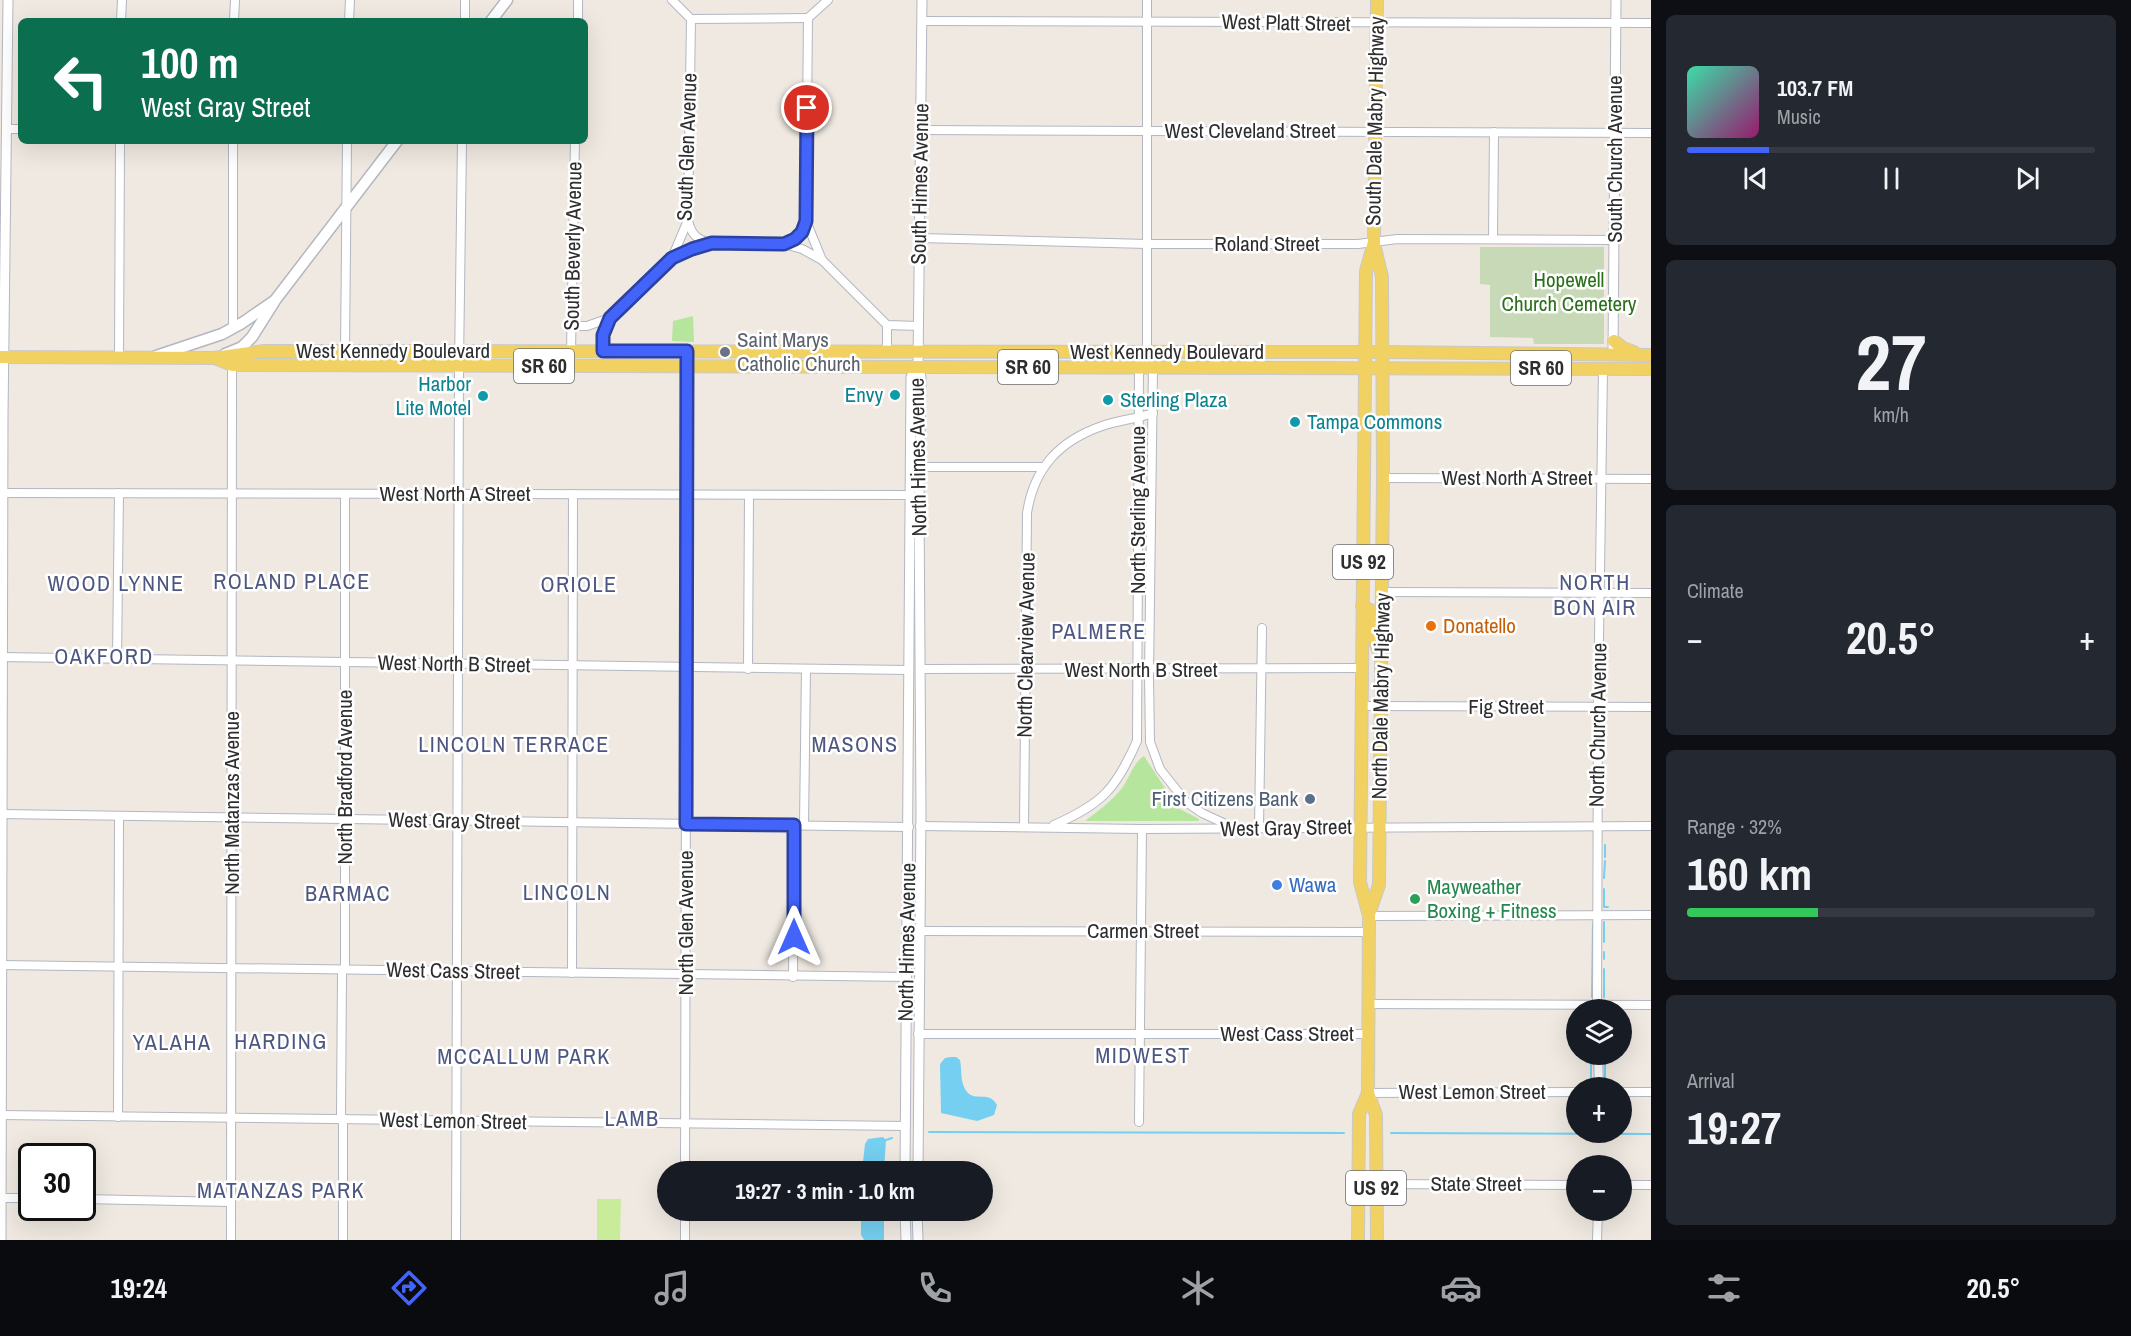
<!DOCTYPE html>
<meta charset="utf-8">
<style>
:root{--surface:#171b24;--page:#242831;--text:#f1f3f6;--muted:#9ea1a6;--line:#363941;--accent:#4264fb}
body{margin:0;font-family:"Archivo Narrow",sans-serif;background:var(--page);color:var(--text);height:100vh;display:flex;flex-direction:column;font-size:22px;white-space:nowrap}
*{box-sizing:border-box;margin:0}
p{font-size:20px;color:var(--muted)}
.icon{flex:none;width:33px;height:33px;fill:none;stroke:currentColor;stroke-width:2;stroke-linecap:round;stroke-linejoin:round}
.map{position:relative;flex:1;overflow:hidden}
.side{display:flex;flex-direction:column;gap:15px;padding:15px;background:#0d0f14;width:480px}
.side>*{flex:none}
.hud{position:absolute;left:18px;top:18px;width:570px;height:126px;border-radius:9px;box-shadow:0 6px 24px #0002;background:#0b6e4f;color:#fff;overflow:hidden}
.tools{position:absolute;left:1566px;top:999px;display:grid;gap:12px}
.tools a{display:grid;place-items:center;width:66px;height:66px;border-radius:50%;background:var(--surface);box-shadow:0 6px 24px #0002;font-size:30px}
.speed{position:absolute;left:18px;top:1143px;display:flex;gap:12px;font-size:30px;font-weight:700;text-align:center}
.speed>*{display:grid;place-content:center;width:78px;height:78px;border-radius:50%;background:var(--surface);box-shadow:0 6px 24px #0002;line-height:1}
.speed .limit{border:3px solid #111;border-radius:9px;background:#fff;color:#111}
.pin{position:absolute;display:grid;place-items:center;width:51px;height:51px;color:#fff;margin:-26px;border:3px solid #fff;border-radius:50%;box-shadow:0 2px 6px #0007}
.me{position:absolute;width:66px;margin:-33px;rotate:0deg;stroke-linejoin:round;filter:drop-shadow(0 0 4px #0008)}
.turn{display:flex;align-items:center;gap:21px;height:126px;padding:0 24px;font-size:27px}
.turn .icon{width:78px;height:78px;stroke-width:2.5}
.turn b{display:block;font-size:42px;line-height:51px}
.big{font-size:45px;font-weight:700;line-height:1.1}
.side .widget{flex:1;display:flex;flex-direction:column;justify-content:center;gap:9px;min-width:0;padding:0 21px;border-radius:9px;background:var(--page)}
.side .dial{align-items:center;gap:0}
.dial b{font-size:78px;line-height:1}
.song{display:flex;align-items:center;gap:18px}
.cover{width:72px;height:72px;border-radius:9px;background:linear-gradient(135deg,hsl(160 70% 55%),hsl(320 70% 35%))}
.played{height:6px;border-radius:3px;background:linear-gradient(90deg,var(--accent) 20%,var(--line) 20%)}
.keys{display:flex;justify-content:space-around;direction:ltr}
.heat{display:flex;justify-content:space-between;align-items:center;font-size:33px;direction:ltr}
.charge{height:9px;border-radius:4px;background:linear-gradient(90deg,#34c759 32%,var(--line) 0)}
.trip{position:absolute;left:657px;top:1161px;width:336px;height:60px;border-radius:30px;background:var(--surface);box-shadow:0 6px 24px #0002;font-weight:700;line-height:60px;text-align:center}
.dock{display:flex;height:96px;justify-content:space-around;align-items:center;background:#090b0e;color:var(--muted)}
.dock .icon{width:42px;height:42px}
.dock .current{color:var(--accent)}
.dock b{font-size:27px;color:var(--text)}
main{display:flex;flex:1;min-height:0}
.map>svg:first-child{display:block}
</style>
<main>
<div class="map">
<svg width="1651" height="1240" viewBox="0 0 1651 1240">
<rect width="100%" height="100%" fill="#efe9e1"/>
<!-- green -->
<g fill="#b6e59e">
<path d="M693,316l1,26 -22,-1 1,-20z"/>
<path d="M1144,756l34,52 21,11v2h-114c13,-10 27,-20 37,-33 8,-11 11,-25 22,-32z"/>
</g>
<!-- cemetery -->
<path fill="#c8d9b8" d="M1480,247h124v97h-70l-1,-6 -43,-1v-52l-10,-1z"/>
<!-- pitch -->
<path fill="#c9ec9a" d="M597,1199h24l-1,41h-23z"/>
<!-- water -->
<g fill="#75cff0">
<path d="M951,1057h5l4,3c2,10 0,20 5,29 8,15 23,0 32,16l-3,10 -17,6 -36,-8 -1,-49 5,-6z"/>
<path d="M883,1137l3,3 -2,31h-22l3,-27 3,-5z"/>
<path d="M861,1211h23v29h-20l-3,-5z"/>
</g>
<g fill="none" stroke-linecap="round" stroke-linejoin="round">
<!-- stream -->
<g stroke="#75cff0" stroke-width="2">
<path d="M1605,857v-12"/>
<path d="M1604,878l1,-17"/>
<path d="M1604,889v18h4"/>
<path d="M1604,922v20"/>
<path d="M1604,952v7"/>
<path d="M1604,969v28"/>
<path d="M1592,997l1,-73"/>
<path d="M1605,1054v32"/>
<path d="M1591,1086v-32"/>
<path d="M929,1132l415,1"/>
<path d="M1391,1133l260,1"/>
<path d="M886,1140l6,-2"/>
</g>
<defs>
<g id="minor">
<path d="M672,0l19,19 117,-1"/>
<path d="M828,0l-20,18 -2,203 16,39 65,65 32,1"/>
<path d="M121,21l1,-21"/>
<path d="M234,21l1,-21"/>
<path d="M349,21l1,-21"/>
<path d="M465,21v-21"/>
<path d="M578,21v-21"/>
<path d="M922,21l729,2"/>
<path d="M7,129h14"/>
<path d="M921,130l730,3"/>
<path d="M233,141v187"/>
<path d="M688,220c3,14 8,19 22,23"/>
<path d="M919,238l228,6h211l39,-5 218,1"/>
<path d="M1493,239l1,-107"/>
<path d="M784,244c12,-6 17,-11 22,-23"/>
<path d="M672,258l20,-9 20,-6 72,1 18,5 20,11"/>
<path d="M572,326h15l23,-8"/>
<path d="M345,351l2,-210"/>
<path d="M571,351l4,-210"/>
<path d="M603,351v-16l7,-17 62,-60 16,-38 3,-201"/>
<path d="M887,352v-27"/>
<path d="M1147,352v-352"/>
<path d="M119,358l1,-217"/>
<path d="M1153,367l-4,309 1,66 10,27 26,33 16,11 30,14"/>
<path d="M919,467h124"/>
<path d="M1383,478l268,1"/>
<path d="M0,493l909,2"/>
<path d="M1382,592l269,1"/>
<path d="M0,657l908,13"/>
<path d="M117,660l2,-167"/>
<path d="M748,669l1,-174"/>
<path d="M920,669l442,-1"/>
<path d="M1361,706l290,1"/>
<path d="M0,814l909,13"/>
<path d="M804,825l2,-156"/>
<path d="M1054,825c49,-22 61,-35 83,-84l2,-374"/>
<path d="M920,826l222,3 509,-3"/>
<path d="M1024,827l3,-314c7,-45 32,-72 75,-87 17,-6 34,-7 51,-13"/>
<path d="M1259,828l3,-200"/>
<path d="M1369,916l282,-1"/>
<path d="M918,931l451,1"/>
<path d="M0,965l906,12"/>
<path d="M572,973l1,-479"/>
<path d="M793,977l1,-152"/>
<path d="M1369,1004l282,1"/>
<path d="M1597,1010l1,-303 5,-338"/>
<path d="M918,1034h451"/>
<path d="M1598,1054l1,34"/>
<path d="M1622,1092h29"/>
<path d="M1368,1093l208,-1"/>
<path d="M0,1115l906,11"/>
<path d="M118,1117l1,-300"/>
<path d="M1139,1122l3,-293"/>
<path d="M685,1172l2,-810"/>
<path d="M1376,1184l200,1"/>
<path d="M1622,1185h29"/>
<path d="M0,1198h32"/>
<path d="M82,1199l148,3"/>
<path d="M685,1210v30"/>
<path d="M231,1240l1,-875"/>
<path d="M343,1240v-116l-2,-10 1,-141 3,-8v-471"/>
<path d="M456,1240l3,-875 3,-224"/>
<path d="M1597,1240l1,-30"/>
</g>
<g id="tertiary">
<path d="M1613,354l3,-354"/>
<path d="M905,1172l6,-795 7,-10"/>
<path d="M918,1172l3,-359 -2,-312 2,-124 -3,-10 4,-367"/>
<path d="M905,1210l1,30"/>
<path d="M917,1210l1,30"/>
<path d="M1,1240l2,-823 5,-417"/>
</g>
<g id="secondary">
<path d="M491,21l16,-21"/>
<path d="M225,354l17,-7 10,-10 24,-38 121,-158"/>
<path d="M156,356l66,-22 20,-11 32,-22"/>
</g>
<g id="primary">
<path d="M1614,341l9,7 11,4"/>
<path d="M0,357l214,1 50,-7 1117,1 270,3"/>
<path d="M215,358l17,7 1419,4"/>
<path d="M1362,606l8,4 2,23 6,17"/>
<path d="M1369,914l10,-29 4,-407 -1,-201 -8,-33"/>
<path d="M1358,1240l1,-126 9,-21"/>
<path d="M1377,1240l-1,-125 -8,-22 1,-177 -9,-34 6,-611 8,-29 3,-242"/>
</g>
</defs>
<!-- minor casing -->
<use href="#minor" stroke="#b4b7c1" stroke-width="10"/>
<!-- tertiary casing -->
<use href="#tertiary" stroke="#b4b7c1" stroke-width="11"/>
<!-- secondary casing -->
<use href="#secondary" stroke="#b4b7c1" stroke-width="13"/>
<!-- primary casing -->
<use href="#primary" stroke="#c9c9c9" stroke-width="14"/>
<!-- minor -->
<use href="#minor" stroke="#fff" stroke-width="8"/>
<!-- tertiary -->
<use href="#tertiary" stroke="#fff" stroke-width="9"/>
<!-- secondary -->
<use href="#secondary" stroke="#fff" stroke-width="10"/>
<!-- primary -->
<use href="#primary" stroke="#f2d163" stroke-width="12"/>
</g>
<g fill="none" stroke-linecap="round" stroke-linejoin="round">
<defs>
<path id="route" d="M794,937v-112l-108,-1 1,-473h-84v-16l7,-17 62,-60 20,-9 20,-6 72,1 11,-5 7,-7 4,-11 1,-113"/>
</defs>
<!-- route casing -->
<use href="#route" stroke="#2b41a3" stroke-width="15"/>
<!-- route -->
<use href="#route" stroke="#4264fb" stroke-width="10"/>
</g>
<!-- markers -->
<circle fill="#6b7280" stroke="#fff" stroke-width="2" cx="725" cy="352" r="6"/>
<g fill="#0f9aa8" stroke="#fff" stroke-width="2">
<circle cx="895" cy="395" r="6"/>
<circle cx="483" cy="396" r="6"/>
<circle cx="1108" cy="400" r="6"/>
<circle cx="1295" cy="422" r="6"/>
</g>
<circle fill="#e8710a" stroke="#fff" stroke-width="2" cx="1431" cy="626" r="6"/>
<circle fill="#5c6f8a" stroke="#fff" stroke-width="2" cx="1310" cy="799" r="6"/>
<circle fill="#3f7fe0" stroke="#fff" stroke-width="2" cx="1277" cy="885" r="6"/>
<circle fill="#2e9e5b" stroke="#fff" stroke-width="2" cx="1415" cy="899" r="6"/>
<g text-anchor="middle" stroke-width="5" stroke-linejoin="round" paint-order="stroke">
<!-- shield labels -->
<g fill="#fff" stroke="#6d6d6d" stroke-width="1.5">
<rect x="514" y="349" width="60" height="34" rx="4.5"/>
<rect x="998" y="350" width="60" height="34" rx="4.5"/>
<rect x="1511" y="351" width="60" height="34" rx="4.5"/>
<rect x="1333" y="545" width="60" height="34" rx="4.5"/>
<rect x="1346" y="1171" width="60" height="34" rx="4.5"/>
</g>
<g font-size="20" font-weight="bold" fill="#2e2e2e">
<text x="544" y="373">SR 60</text>
<text x="1028" y="374">SR 60</text>
<text x="1541" y="375">SR 60</text>
<text x="1363" y="569">US 92</text>
<text x="1376" y="1195">US 92</text>
</g>
<!-- street labels -->
<g font-size="21" fill="#2e2e2e" stroke="#fff">
<text transform="translate(1286 23) rotate(1)" y="7">West Platt Street</text>
<text transform="translate(1375 121) rotate(-89)" y="7">South Dale Mabry Highway</text>
<text x="1250" y="138">West Cleveland Street</text>
<text transform="translate(687 147) rotate(-88)" y="7">South Glen Avenue</text>
<text transform="translate(1615 159) rotate(-90)" y="7">South Church Avenue</text>
<text transform="translate(920 184) rotate(-89)" y="7">South Himes Avenue</text>
<text x="1267" y="251">Roland Street</text>
<text transform="translate(573 246) rotate(-89)" y="7">South Beverly Avenue</text>
<text x="393" y="358">West Kennedy Boulevard</text>
<text x="1167" y="359">West Kennedy Boulevard</text>
<text transform="translate(918 457) rotate(-91)" y="7">North Himes Avenue</text>
<text x="1517" y="485">West North A Street</text>
<text x="455" y="501">West North A Street</text>
<text transform="translate(1138 510) rotate(-90)" y="7">North Sterling Avenue</text>
<text transform="translate(1026 645) rotate(-89)" y="7">North Clearview Avenue</text>
<text transform="translate(454 664) rotate(1)" y="7">West North B Street</text>
<text x="1141" y="677">West North B Street</text>
<text transform="translate(1381 696) rotate(-89)" y="7">North Dale Mabry Highway</text>
<text x="1506" y="714">Fig Street</text>
<text transform="translate(1598 725) rotate(-89)" y="7">North Church Avenue</text>
<text transform="translate(345 777) rotate(-90)" y="7">North Bradford Avenue</text>
<text transform="translate(232 803) rotate(-90)" y="7">North Matanzas Avenue</text>
<text transform="translate(454 821) rotate(1)" y="7">West Gray Street</text>
<text transform="translate(1286 828) rotate(-1)" y="7">West Gray Street</text>
<text transform="translate(686 923) rotate(-90)" y="7">North Glen Avenue</text>
<text x="1143" y="938">Carmen Street</text>
<text transform="translate(907 942) rotate(-89)" y="7">North Himes Avenue</text>
<text transform="translate(453 971) rotate(1)" y="7">West Cass Street</text>
<text x="1287" y="1041">West Cass Street</text>
<text x="1472" y="1099">West Lemon Street</text>
<text transform="translate(453 1121) rotate(1)" y="7">West Lemon Street</text>
<text x="1476" y="1191">State Street</text>
</g>
<!-- park labels -->
<g font-size="21" fill="#2c6e1b" stroke="#fff">
<text x="1569" y="287">Hopewell<tspan x="1569" dy="24">Church Cemetery</tspan></text>
</g>
<!-- worship labels -->
<g font-size="21" fill="#5b616d" stroke="#fff" text-anchor="start">
<text x="737" y="347">Saint Marys<tspan x="737" dy="24">Catholic Church</tspan></text>
</g>
<!-- culture labels -->
<g font-size="21" fill="#0d838f" stroke="#fff" text-anchor="end">
<text x="471" y="391">Harbor<tspan x="471" dy="24">Lite Motel</tspan></text>
<text x="883" y="402">Envy</text>
<text x="1120" y="407" text-anchor="start">Sterling Plaza</text>
<text x="1307" y="429" text-anchor="start">Tampa Commons</text>
</g>
<!-- food labels -->
<g font-size="21" fill="#c56008" stroke="#fff" text-anchor="start">
<text x="1443" y="633">Donatello</text>
</g>
<!-- service labels -->
<g font-size="21" fill="#4e5e75" stroke="#fff" text-anchor="end">
<text x="1298" y="806">First Citizens Bank</text>
</g>
<!-- shop labels -->
<g font-size="21" fill="#366cbe" stroke="#fff" text-anchor="start">
<text x="1289" y="892">Wawa</text>
</g>
<!-- leisure labels -->
<g font-size="21" fill="#27864d" stroke="#fff" text-anchor="start">
<text x="1427" y="894">Mayweather<tspan x="1427" dy="24">Boxing + Fitness</tspan></text>
</g>
<!-- neighbourhood labels -->
<g font-size="22" letter-spacing="1.5" fill="#4d5680" stroke="#fff">
<text x="292" y="589">ROLAND PLACE</text>
<text x="1595" y="590">NORTH<tspan x="1595" dy="25">BON AIR</tspan></text>
<text x="116" y="591">WOOD LYNNE</text>
<text x="579" y="592">ORIOLE</text>
<text x="1099" y="639">PALMERE</text>
<text x="104" y="664">OAKFORD</text>
<text x="514" y="752">LINCOLN TERRACE</text>
<text x="855" y="752">MASONS</text>
<text x="567" y="900">LINCOLN</text>
<text x="348" y="901">BARMAC</text>
<text x="281" y="1049">HARDING</text>
<text x="172" y="1050">YALAHA</text>
<text x="1143" y="1063">MIDWEST</text>
<text x="524" y="1064">MCCALLUM PARK</text>
<text x="632" y="1126">LAMB</text>
<text x="281" y="1198">MATANZAS PARK</text>
</g>
</g>
</svg>
<div class="tools">
<a><svg class="icon" aria-label="layers" viewBox="0 0 24 24"><path d="M12 4l9 5-9 5-9-5zM3 14l9 5 9-5"/></svg></a>
<a>+</a>
<a>−</a>
</div>
<div class="speed"><div class="limit">30</div></div>
<div class="pin" style="left:807px;top:108px;background:#d93025"><svg class="icon" aria-label="arrive" viewBox="0 0 24 24"><path d="M6 21V4h12l-3 4 3 4H6"/></svg></div>
<svg class="me" style="left:794px;top:937px" viewBox="-20 -20 40 40"><path d="M0-17L14 15 0 8-14 15z" fill="#4264fb" stroke="#fff" stroke-width="4"/></svg>
<div class="trip">19:27 · 3 min · 1.0 km</div>
<div class="hud">
<div class="turn"><svg class="icon" aria-label="left" viewBox="0 0 24 24"><path d="M17 20v-9H6M10 6l-5 5 5 5"/></svg><div><b>100 m</b>West Gray Street</div></div>
</div>
</div>
<section class="side">
<div class="widget">
<div class="song"><i class="cover"></i><div><b>103.7 FM</b><p>Music</p></div></div>
<div class="played"></div>
<div class="keys"><svg class="icon" aria-label="previous" viewBox="0 0 24 24"><path d="M18 5L8 12l10 7zM5 5v14"/></svg><svg class="icon" aria-label="pause" viewBox="0 0 24 24"><path d="M8 5v14M16 5v14"/></svg><svg class="icon" aria-label="next" viewBox="0 0 24 24"><path d="M6 5l10 7-10 7zM19 5v14"/></svg></div>
</div>
<div class="widget dial"><b>27</b><p>km/h</p></div>
<div class="widget"><p>Climate</p>
<div class="heat"><a>−</a><b class="big">20.5°</b><a>+</a></div>
</div>
<div class="widget"><p>Range · 32%</p><b class="big">160 km</b><div class="charge"></div></div>
<div class="widget"><p>Arrival</p><b class="big">19:27</b></div>
</section>
</main>
<nav class="dock">
<b>19:24</b>
<svg class="icon current" aria-label="directions" viewBox="0 0 24 24"><path d="M12 3l9 9-9 9-9-9zM9 14v-3h6M13 9l2 2-2 2"/></svg>
<svg class="icon" aria-label="music" viewBox="0 0 24 24"><path d="M9 18V5l10-2v13"/><circle cx="6" cy="18" r="3"/><circle cx="16" cy="16" r="3"/></svg>
<svg class="icon" aria-label="phone" viewBox="0 0 24 24"><path d="M5 4h4l2 5-3 2q2 4 5 5l2-3 5 2v4C11 20 4 13 5 4z"/></svg>
<svg class="icon" aria-label="climate" viewBox="0 0 24 24"><path d="M12 3v18M4 7l16 10M4 17L20 7"/></svg>
<svg class="icon" aria-label="car" viewBox="0 0 24 24"><path d="M5 17H2v-5l4-1 3-4h7l3 4 3 1v5h-3M9 17h6M6 11h13"/><circle cx="7" cy="17" r="2"/><circle cx="17" cy="17" r="2"/></svg>
<svg class="icon" aria-label="filters" viewBox="0 0 24 24"><path d="M4 7h16M4 17h16"/><circle cx="9" cy="7" r="2"/><circle cx="15" cy="17" r="2"/></svg>
<b>20.5°</b>
</nav>
